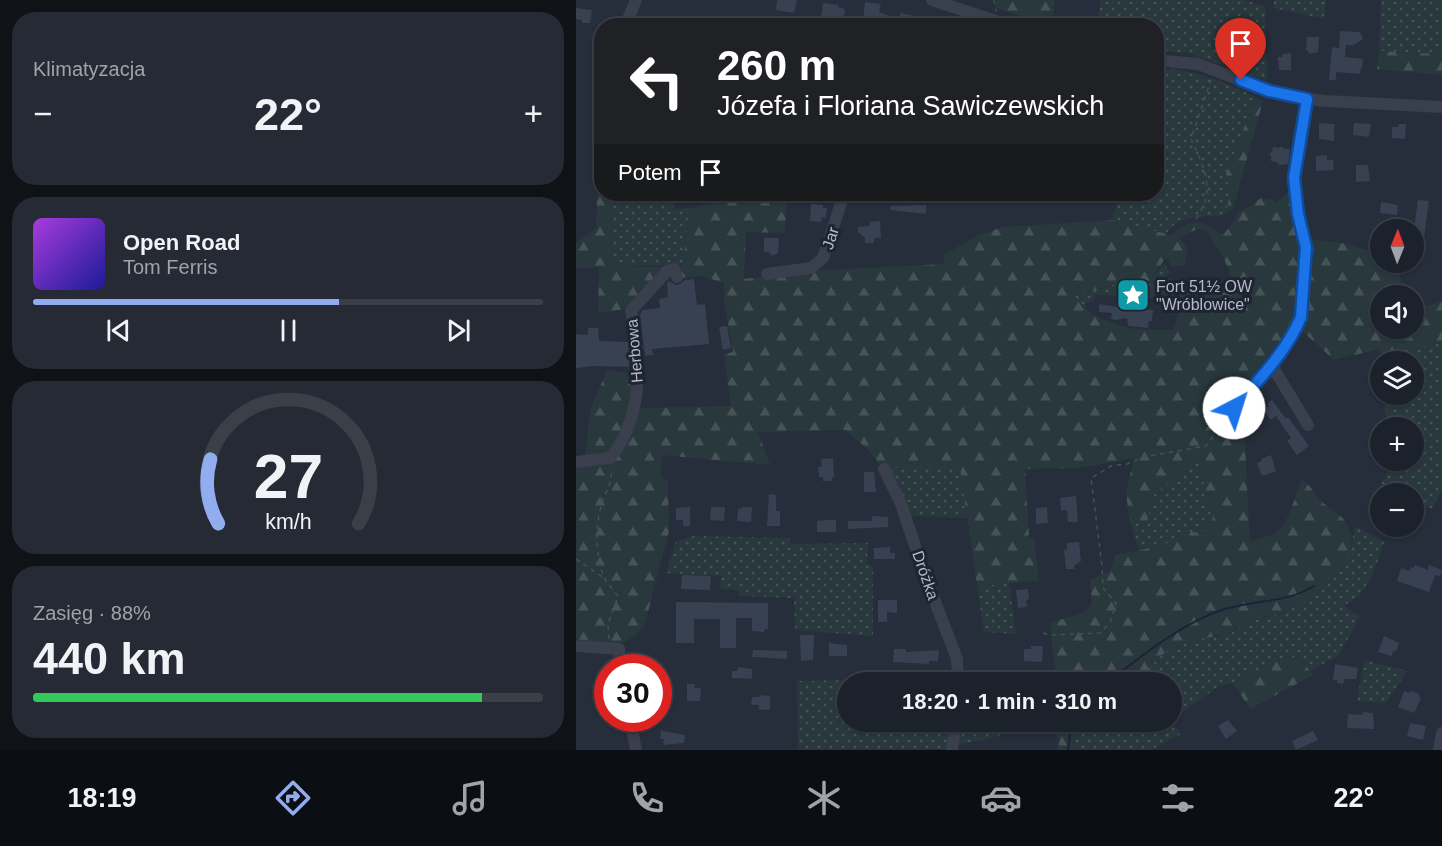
<!DOCTYPE html>
<html lang="pl">
<meta charset="utf-8">
<style>
:root{--surface:#1c222c;--page:#252a34;--text:#f1f3f6;--muted:#a0a4a9;--line:#3a3f48;--accent:#92adef}
body{margin:0;font-family:Arial,sans-serif;background:var(--page);color:var(--text);height:100vh;display:flex;flex-direction:column;font-size:22px;white-space:nowrap}
*{box-sizing:border-box;margin:0}
p{font-size:20px;color:var(--muted)}
.icon{flex:none;width:33px;height:33px;fill:none;stroke:currentColor;stroke-width:2;stroke-linecap:round;stroke-linejoin:round}
.map{position:relative;flex:1;overflow:hidden}
.sheet{display:flex;flex-direction:column;gap:12px;padding:12px;background:#0f1318;width:576px}
.sheet>*{flex:none}
.guide{position:absolute;left:18px;top:18px;width:570px;height:183px;border-radius:24px;box-shadow:0 2px 4px #0004,0 0 0 2px var(--line);background:#202124;color:#fff;overflow:hidden}
.needle{width:39px;rotate:1deg}
.buttons{position:absolute;left:794px;top:219px;display:grid;gap:12px}
.buttons a{display:grid;place-items:center;width:54px;height:54px;border-radius:50%;background:var(--surface);box-shadow:0 2px 4px #0004,0 0 0 2px var(--line);font-size:30px}
.speed{position:absolute;left:18px;top:654px;display:flex;gap:12px;font-size:30px;font-weight:700;text-align:center}
.speed>*{display:grid;place-content:center;width:78px;height:78px;border-radius:50%;background:var(--surface);box-shadow:0 2px 4px #0004,0 0 0 2px var(--line);line-height:1}
.speed .limit{border:9px solid #d22;background:#fff;color:#111}
.pin{position:absolute;display:grid;place-items:center;width:51px;height:51px;color:#fff;margin:-62px -26px;border-radius:50% 50% 50% 0;rotate:-45deg;box-shadow:0 0 6px #0007}
.pin .icon{rotate:45deg}
.me{position:absolute;width:66px;margin:-33px;rotate:40deg;stroke-linejoin:round;filter:drop-shadow(0 0 4px #0008)}
.turn{display:flex;align-items:center;gap:21px;height:126px;padding:0 24px;font-size:27px}
.turn .icon{width:78px;height:78px;stroke-width:2.5}
.turn b{display:block;font-size:42px;line-height:51px}
.then{display:flex;align-items:center;height:57px;padding:0 24px;background:#0003;gap:12px;font-size:22px}
.big{font-size:45px;font-weight:800;line-height:1.1}
.sheet .widget{flex:1;display:flex;flex-direction:column;justify-content:center;gap:9px;min-width:0;padding:0 21px;border-radius:24px;background:var(--page)}
.sheet .dial{align-items:center;gap:0}
.dial svg{height:156px;overflow:visible;fill:none;stroke:var(--line);stroke-width:7;stroke-linecap:round;text-anchor:middle}
.dial text{fill:var(--text);stroke:none}
.song{display:flex;align-items:center;gap:18px}
.cover{width:72px;height:72px;border-radius:9px;background:linear-gradient(135deg,hsl(280 70% 55%),hsl(240 70% 35%))}
.played{height:6px;border-radius:3px;background:linear-gradient(90deg,var(--accent) 60%,var(--line) 60%)}
.keys{display:flex;justify-content:space-around;direction:ltr}
.heat{display:flex;justify-content:space-between;align-items:center;font-size:33px;direction:ltr}
.charge{height:9px;border-radius:4px;background:linear-gradient(90deg,#34c759 88%,var(--line) 0)}
.trip{position:absolute;left:261px;top:672px;width:345px;height:60px;border-radius:30px;background:var(--surface);box-shadow:0 2px 4px #0004,0 0 0 2px var(--line);font-weight:800;line-height:60px;text-align:center}
.tab-bar{display:flex;height:96px;justify-content:space-around;align-items:center;background:#0b0e12;color:var(--muted)}
.tab-bar .icon{width:42px;height:42px}
.tab-bar .on{color:var(--accent)}
.tab-bar b{font-size:27px;color:var(--text)}
main{display:flex;flex:1;min-height:0}
.map>svg:first-child{display:block}
</style>
<main>
<section class="sheet">
<div class="widget"><p>Klimatyzacja</p>
<div class="heat"><a>−</a><b class="big">22°</b><a>+</a></div>
</div>
<div class="widget">
<div class="song"><i class="cover"></i><div><b>Open Road</b><p>Tom Ferris</p></div></div>
<div class="played"></div>
<div class="keys"><svg class="icon" aria-label="previous" viewBox="0 0 24 24"><path d="M18 5L8 12l10 7zM5 5v14"/></svg><svg class="icon" aria-label="pause" viewBox="0 0 24 24"><path d="M8 5v14M16 5v14"/></svg><svg class="icon" aria-label="next" viewBox="0 0 24 24"><path d="M6 5l10 7-10 7zM19 5v14"/></svg></div>
</div>
<div class="widget dial"><svg viewBox="0 0 100 80">
<path d="M14 69A42 42 0 1 1 86 69"/>
<path d="M14 69A42 42 0 0 1 10 36" stroke="#92adef"/>
<text x="50" y="56" font-size="32" font-weight="700">27</text>
<text x="50" y="72" font-size="11">km/h</text>
</svg></div>
<div class="widget"><p>Zasięg · 88%</p><b class="big">440 km</b><div class="charge"></div></div>
</section>
<div class="map">
<svg width="866" height="750" viewBox="0 0 866 750">
<defs>
<pattern id="grass-dots" width="8" height="8" patternUnits="userSpaceOnUse" patternTransform="scale(1.5)"><rect width="8" height="8" fill="#28383c"/><path d="M2 2h.1M6 6h.1" fill="none" stroke="#455357" stroke-width="1.8" stroke-linecap="round"/></pattern>
<pattern id="forest-firs" width="22" height="20" patternUnits="userSpaceOnUse" patternTransform="scale(1.5)"><rect width="22" height="20" fill="#28383c"/><path d="M5 1l3.5 6h-7zM16 11l3.5 6h-7z" fill="#455357"/></pattern>
</defs>
<rect width="100%" height="100%" fill="#262d3b"/>
<!-- grass -->
<g fill="url(#grass-dots)">
<path d="M525,0h143l21,6 2,74 -79,-27 -31,-3 -1,-24 -59,-1z"/>
<path d="M698,0h52l-2,19 -50,-11z"/>
<path d="M805,0h61v54l-63,-3z"/>
<path d="M581,68c35,1 68,14 99,29l-30,77 4,17 -4,22 -6,3c-20,1 -42,-1 -54,18l-54,-14 8,-26h36z"/>
<path d="M35,194h63v15l15,-1 -6,57 -72,1z"/>
<path d="M588,263l6,10 -5,5 2,2 4,-2 7,9 5,2 10,-4h8l-5,8 -8,5 -94,-3v6l-8,2v5l-11,-10 -3,-8 17,2 31,-9 28,1z"/>
<path d="M866,342v148l-10,19 -19,-5v-10l-37,1 17,-34 20,-1v-32l-26,-1 -4,-32 30,-1v-32l-32,-1v-1l18,-11 26,-1z"/>
<path d="M621,457l16,61 -12,15 -10,-1 -15,4 -11,9 -26,5 -10,-31 18,3 7,-27z"/>
<path d="M310,468h74l8,50 -61,-2z"/>
<path d="M779,526l29,16c-7,22 -16,55 -40,63l16,12 -21,38 -28,16 -11,-13 -13,-2 -54,27 -14,3 -47,34v-38h-52l19,-4 26,-26 17,-8 16,-6 18,-1 17,-5 15,-11 36,-8 67,-65z"/>
<path d="M118,536l96,2 1,6 77,-1 -1,20 6,4v69l-78,-6 -1,-32 -55,-2 -1,-6 -18,-1 1,-13 -55,-3 10,-32z"/>
<path d="M433,583l7,51 -32,-2 -7,-46z"/>
<path d="M788,660l43,11 -21,32 -29,-2z"/>
<path d="M380,678v4h-108v40h105l-3,21 -4,6 -148,1 -1,-69z"/>
<path d="M383,722h67c-17,14 -47,18 -68,23z"/>
<path d="M508,722h87l10,12 -30,16h-79l4,-20z"/>
</g>
<!-- forest -->
<g fill="url(#forest-firs)" fill-rule="evenodd">
<path d="M420,0h59l-3,25 -56,-17z"/>
<path d="M803,51l63,3v21l-65,-6z"/>
<path d="M680,97l7,4 -30,108 -7,4 4,-22 -4,-17z"/>
<path d="M22,164h3l1,30h9v72l60,1 -45,42 -28,4 1,-46 -23,1v-25l20,-15z"/>
<path d="M713,191l13,48 -7,73 -12,25 -55,69 11,10 6,29 5,96c8,-3 20,-4 27,-10 14,-11 17,-35 25,-51 10,6 13,15 21,23 10,8 21,13 26,25 15,32 -39,72 -64,84 -10,5 -24,4 -35,8 -7,3 -12,10 -19,12 -16,6 -33,6 -49,12 -6,3 -14,6 -20,11 -8,7 -17,21 -27,24 -26,7 -55,3 -81,3l1,-13 -5,-46 34,-11 8,-8 -2,-24 21,-10 4,-15 50,-10 11,-9 15,-4 10,1 12,-15 -16,-61 -43,38 -7,27 -18,-3 -3,-27 8,-34 -55,10 -54,1 4,69h5l5,43 -62,5 -17,-118h-77l-16,-19 -21,-19 -88,2 12,33 -108,-10 -1,21 6,4 1,6 1,45 -23,89 -2,6 -9,9 -15,11 -44,-7v-182l9,-1 6,-48 16,-38 25,4 -3,37 -15,48 26,-51 91,-2 -7,-52 9,-2 -9,-51v-18l-23,-7 -21,2 -5,-11 8,-2 6,-57 30,-5 23,-9h38l7,1 -2,38 -39,-1 -2,47 82,-9 117,-6 2,-10 34,-19 24,-8 109,-7 59,15c21,-17 30,-17 52,0l12,-15 2,-8h4l20,-14 12,1 3,4zM621,229l9,2c12,19 27,36 25,59l-24,-6 -7,14 -18,6 -9,26c-15,-1 -33,1 -48,-3 -19,-5 -48,-17 -52,-37l16,2 31,-9 28,1 16,-24 4,-1 3,8 14,-2 2,-18 -8,-9z"/>
<path d="M732,239l34,4 24,7 14,1v11l18,1 5,32 -23,1v32h33v-18l29,-9v41l-17,6 -26,1 -18,11 -2,-11 -45,11 -32,-29 7,-82z"/>
<path d="M711,656l13,2 13,17 -63,34 -17,-26z"/>
<path d="M467,722h41l-8,8 -4,20h-15l3,-11z"/>
</g>
<g fill="none" stroke-linecap="round" stroke-linejoin="round">
<!-- stream -->
<g stroke="#1a2338" stroke-width="2">
<path d="M532,682c35,-27 75,-60 117,-73 32,-10 59,-5 89,-23"/>
<path d="M492,750l3,-24 4,-4"/>
</g>
</g>
<!-- building -->
<g fill="#384152">
<path d="M201,0h20l-3,13 -18,-3z"/>
<path d="M289,2l16,2 -2,8 7,3 14,3v-5l20,4 -2,9h-25l-30,-6z"/>
<path d="M247,3l16,2 -1,2 7,2 -2,11 -22,-3z"/>
<path d="M0,8l16,2 -2,13h-8v-3l-6,-1z"/>
<path d="M764,31l20,1 3,7 -9,6h-8l-1,12 18,2 -1,8h-1l-1,7 -24,-2v8h-7l3,-33 7,1z"/>
<path d="M731,37h12l-1,15 -8,2 -4,-5z"/>
<path d="M715,53v17h-12l-1,-13h4v-3z"/>
<path d="M743,123l15,1v17l-15,-2z"/>
<path d="M778,123l17,1 -2,13 -16,-2z"/>
<path d="M823,124h7l-1,15 -13,-1v-11h6z"/>
<path d="M706,146l2,3h6l-2,15 -9,1 -2,-3 -6,-1v-5l-2,-2 3,-2 1,-5 6,1z"/>
<path d="M751,155v5h6l1,10 -18,1v-15z"/>
<path d="M780,165h12l2,16 -14,1z"/>
<path d="M842,200l11,1 -5,37 -7,2 -4,-4z"/>
<path d="M805,202l17,3 -1,10 -17,-2z"/>
<path d="M235,204l12,1v3h4l-1,10 -4,-1 -1,5 -11,-1z"/>
<path d="M350,205v9l-36,-4v-4z"/>
<path d="M304,221l1,17h-7v5h-9v-5l-7,-6v-5l12,-1v-4z"/>
<path d="M188,238h15l-1,15 -6,3 -3,-4h-5z"/>
<path d="M118,279l3,26 8,-1 4,40 -57,5 1,6 -8,1 -5,-42 3,-4 17,-2 -1,-9 9,-2 -1,-14 2,-2 7,4 4,-1 5,-4z"/>
<path d="M523,304l25,4 11,-3 4,4 14,1 -1,11h-3l-1,7 -20,-2 -1,-8 -12,2 -4,-1 1,-6 -13,-1z"/>
<path d="M151,326l4,22 -8,2 -4,-23z"/>
<path d="M12,328h10l1,13 29,1 1,25 -35,-1 -18,2v-34l12,1z"/>
<path d="M696,400l14,19 2,-2 21,29 -12,9 -10,-14 4,-3 -15,-22 -5,4 -8,-10 6,-4 -2,-2z"/>
<path d="M695,455l5,16 -14,5 -5,-13 5,-2 -1,-2z"/>
<path d="M257,458l1,19h-2v4h-9v-4h-4l-1,-10h4l-1,-8z"/>
<path d="M288,472h10l2,20h-12z"/>
<path d="M193,494l7,1v16h4v15h-13z"/>
<path d="M500,496l2,26h-10l-1,-12h-6l-1,-12z"/>
<path d="M114,507v19h-7v-6h-7v-12z"/>
<path d="M135,507h14l-1,14 -14,-1z"/>
<path d="M166,507h10l-1,15 -14,-1 1,-12h3z"/>
<path d="M471,507l1,16 -12,1v-16z"/>
<path d="M296,516l16,1v10l-40,2v-8h24z"/>
<path d="M250,520h10v12h-19v-11z"/>
<path d="M503,542l2,19 -7,5 1,3h-9l-2,-19 3,-1v-6z"/>
<path d="M314,547v6h5v6h-21v-11z"/>
<path d="M839,565l13,5 1,-5 13,5 -2,6 -5,-1 -6,17 -32,-11 4,-13 8,3 2,-4 3,1z"/>
<path d="M106,575l29,1 -1,14 -29,-1z"/>
<path d="M452,589l1,10 -3,1 1,7 -9,1 -2,-18z"/>
<path d="M302,600h19v13l-10,-1v10h-9z"/>
<path d="M100,602l92,1v26h-3l-1,3 -12,-1v-13h-16v30h-16v-29h-26v24h-18z"/>
<path d="M224,635h14l-1,25 -12,1z"/>
<path d="M808,636l15,7 -2,7 -4,2 -1,4 -14,-4z"/>
<path d="M253,643l18,2v11h-18z"/>
<path d="M455,646h12l-1,16 -18,-1v-12h7z"/>
<path d="M318,649h12v3l33,-2 -1,11h-9v3l-36,-2z"/>
<path d="M177,650l34,1v8l-35,-2z"/>
<path d="M759,664l23,4 -2,11h-11l-2,5 -6,-1v-3h-4z"/>
<path d="M162,667l14,2v10l-20,-1v-7h5z"/>
<path d="M111,684h8l-1,4h7l-1,13h-13z"/>
<path d="M828,691l5,2 1,-2 9,3v2l2,2 -7,15 -16,-6z"/>
<path d="M183,695l11,1v13l-6,1 -6,-1 1,-4h-8l1,-8h7z"/>
<path d="M787,712l10,1 1,16 -27,-1 1,-14 14,1z"/>
<path d="M652,720l9,11 -11,8 -8,-13z"/>
<path d="M834,723l16,3 -3,14 -16,-4z"/>
<path d="M85,731l24,4 -1,8 -21,2 1,-6h-4z"/>
<path d="M737,731l5,9 -22,10 -4,-9z"/>
</g>
<g fill="none" stroke-linecap="round" stroke-linejoin="round">
<!-- path -->
<g stroke="#415154" stroke-width="1.5" stroke-dasharray="4.5 4.5" stroke-linecap="butt">
<path d="M418,0l2,11"/>
<path d="M620,219c20,-30 9,-50 -5,-80l20,-59"/>
<path d="M550,306v-8"/>
<path d="M0,559l28,19"/>
<path d="M467,633l7,2 50,-2 10,-10 6,-20 -13,-15 -1,-22 -11,-88 20,-12 16,-2 16,-7 63,-11 22,-30"/>
<path d="M33,639l-1,-15 10,-28c-4,-6 -11,-12 -14,-19 -9,-22 -9,-52 -2,-74 4,-13 11,-20 9,-35"/>
</g>
<!-- minor -->
<g stroke="#393f4c" stroke-width="12">
<path d="M356,0l79,26"/>
<path d="M49,26l11,-26"/>
<path d="M580,60l42,4 71,27 20,6 37,4 116,6"/>
<path d="M191,274l44,-6 12,-10 21,-64"/>
<path d="M695,364l37,61"/>
<path d="M658,408l47,-56 20,-35 5,-70 -12,-53v-16l13,-79"/>
<path d="M0,462l34,-4c34,-41 31,-98 21,-147l36,-40 7,-2 3,8"/>
<path d="M308,469l17,35 22,66 34,89 1,23"/>
<path d="M0,646l43,3 1,19"/>
<path d="M54,718l6,32"/>
<path d="M376,750l4,-28"/>
<path d="M863,750l3,-17"/>
</g>
</g>
<g fill="none" stroke-linecap="round" stroke-linejoin="round">
<defs>
<path id="route" d="M658,408c24,-27 53,-57 67,-91l5,-70 -8,-33 -4,-36 13,-79 -38,-8 -28,-11"/>
</defs>
<!-- route casing -->
<use href="#route" stroke="#114b97" stroke-width="15"/>
<!-- route -->
<use href="#route" stroke="#1a73e8" stroke-width="10"/>
</g>
<!-- icons -->
<defs>
<symbol id="sight-square" viewBox="-11 -11 22 22"><rect x="-9" y="-9" width="18" height="18" rx="4" fill="#0f9aa8" stroke="#1e2431"/><path d="M0-6L1.8-2.2L6-1.7L2.9 1.2L3.7 5.4L0 3.3L-3.7 5.4L-2.9 1.2L-6-1.7L-1.8-2.2Z" fill="#fff"/></symbol>
</defs>
<g fill-rule="evenodd">
<use href="#sight-square" x="538" y="276" width="38" height="38"/>
</g>
<g text-anchor="middle" stroke-width="6" stroke-linejoin="round" paint-order="stroke">
<!-- street labels -->
<g font-size="16" fill="#b5bac7" stroke="#1e2431">
<text transform="translate(254 238) rotate(-72)" y="6">Jar</text>
<text transform="translate(58 351) rotate(-95)" y="6">Herbowa</text>
<text transform="translate(350 575) rotate(71)" y="6">Dróżka</text>
</g>
<!-- poi labels -->
<g font-size="16" fill="#b5bac7" stroke="#1e2431" text-anchor="start">
<text x="580" y="292">Fort 51½ OW<tspan x="580" dy="18">"Wróblowice"</tspan></text>
</g>
</g>
</svg>
<div class="buttons">
<a><svg class="needle" viewBox="-14 -14 28 28"><path d="M0-13l5 13h-10z" fill="#e53935"/><path d="M0 13l5-13h-10z" fill="#a0a4a9"/></svg></a>
<a><svg class="icon" aria-label="sound" viewBox="0 0 24 24"><path d="M4 9h4l5-4v14l-5-4H4zM17 9q2 3 0 6"/></svg></a>
<a><svg class="icon" aria-label="layers" viewBox="0 0 24 24"><path d="M12 4l9 5-9 5-9-5zM3 14l9 5 9-5"/></svg></a>
<a>+</a>
<a>−</a>
</div>
<div class="speed"><div class="limit">30</div></div>
<div class="pin" style="left:665px;top:80px;background:#d93025"><svg class="icon" aria-label="arrive" viewBox="0 0 24 24"><path d="M6 21V4h12l-3 4 3 4H6"/></svg></div>
<svg class="me" style="left:658px;top:408px" viewBox="-20 -20 40 40"><circle r="19" fill="#fff"/><path d="M0-13L10 11 0 6-10 11z" fill="#1a73e8"/></svg>
<div class="trip">18:20 · 1 min · 310 m</div>
<div class="guide">
<div class="turn"><svg class="icon" aria-label="left" viewBox="0 0 24 24"><path d="M17 20v-9H6M10 6l-5 5 5 5"/></svg><div><b>260 m</b>Józefa i Floriana Sawiczewskich</div></div>
<div class="then">Potem<svg class="icon" aria-label="arrive" viewBox="0 0 24 24"><path d="M6 21V4h12l-3 4 3 4H6"/></svg></div>
</div>
</div>
</main>
<nav class="tab-bar">
<b>18:19</b>
<svg class="icon on" aria-label="directions" viewBox="0 0 24 24"><path d="M12 3l9 9-9 9-9-9zM9 14v-3h6M13 9l2 2-2 2"/></svg>
<svg class="icon" aria-label="music" viewBox="0 0 24 24"><path d="M9 18V5l10-2v13"/><circle cx="6" cy="18" r="3"/><circle cx="16" cy="16" r="3"/></svg>
<svg class="icon" aria-label="phone" viewBox="0 0 24 24"><path d="M5 4h4l2 5-3 2q2 4 5 5l2-3 5 2v4C11 20 4 13 5 4z"/></svg>
<svg class="icon" aria-label="climate" viewBox="0 0 24 24"><path d="M12 3v18M4 7l16 10M4 17L20 7"/></svg>
<svg class="icon" aria-label="car" viewBox="0 0 24 24"><path d="M5 17H2v-5l4-1 3-4h7l3 4 3 1v5h-3M9 17h6M6 11h13"/><circle cx="7" cy="17" r="2"/><circle cx="17" cy="17" r="2"/></svg>
<svg class="icon" aria-label="filters" viewBox="0 0 24 24"><path d="M4 7h16M4 17h16"/><circle cx="9" cy="7" r="2"/><circle cx="15" cy="17" r="2"/></svg>
<b>22°</b>
</nav>
